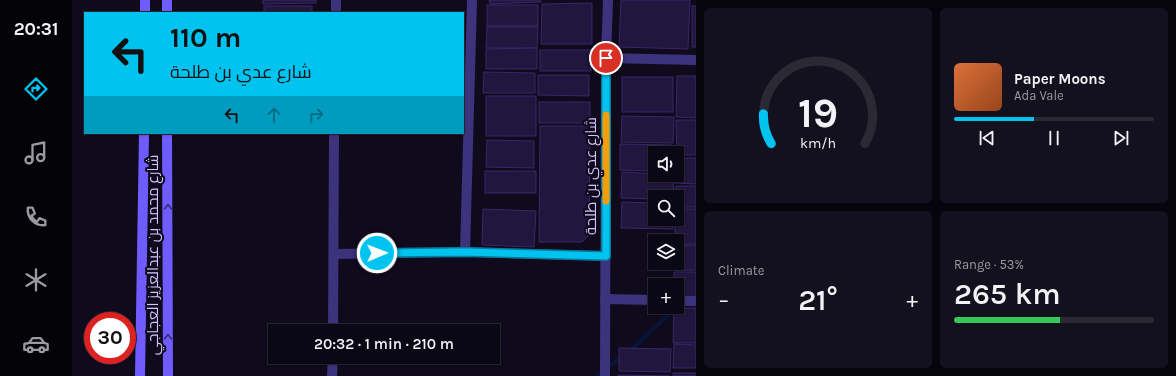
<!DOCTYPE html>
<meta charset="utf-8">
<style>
:root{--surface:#0b0815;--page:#14111e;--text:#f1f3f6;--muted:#9a9aa0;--line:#2b2934;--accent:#00c3f0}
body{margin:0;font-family:Karla,Cairo,sans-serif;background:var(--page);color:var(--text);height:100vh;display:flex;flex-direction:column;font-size:15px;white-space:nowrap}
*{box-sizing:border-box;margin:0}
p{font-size:13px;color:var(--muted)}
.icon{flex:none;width:22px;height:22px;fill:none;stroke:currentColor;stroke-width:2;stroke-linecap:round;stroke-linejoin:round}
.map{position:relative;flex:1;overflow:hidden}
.side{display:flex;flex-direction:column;gap:8px;padding:8px;background:#06040c;width:480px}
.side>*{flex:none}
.top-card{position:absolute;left:12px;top:12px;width:380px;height:122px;border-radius:0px;box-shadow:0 1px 3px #0004,0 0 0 1px var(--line);background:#00c3f0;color:#111;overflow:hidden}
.buttons{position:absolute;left:576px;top:146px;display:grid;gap:8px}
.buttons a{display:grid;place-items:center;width:36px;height:36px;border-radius:0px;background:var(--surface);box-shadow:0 1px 3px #0004,0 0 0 1px var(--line);font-size:20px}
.speed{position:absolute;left:12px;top:312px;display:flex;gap:8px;font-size:20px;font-weight:700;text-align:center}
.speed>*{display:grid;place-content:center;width:52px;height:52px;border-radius:50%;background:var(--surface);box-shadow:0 1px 3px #0004,0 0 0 1px var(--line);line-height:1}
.speed .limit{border:6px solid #d22;background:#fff;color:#111}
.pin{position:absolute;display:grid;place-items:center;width:34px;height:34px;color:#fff;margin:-17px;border:2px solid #fff;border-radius:50%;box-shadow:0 1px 4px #0007}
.me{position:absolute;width:44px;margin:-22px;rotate:89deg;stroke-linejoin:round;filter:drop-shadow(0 0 3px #0008)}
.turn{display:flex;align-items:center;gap:14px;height:84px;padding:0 20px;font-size:18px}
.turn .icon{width:52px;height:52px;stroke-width:2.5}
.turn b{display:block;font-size:28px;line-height:34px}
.lanes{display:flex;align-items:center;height:38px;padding:0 20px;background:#0003;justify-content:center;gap:20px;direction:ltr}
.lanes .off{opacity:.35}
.big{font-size:30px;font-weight:600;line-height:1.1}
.side .tile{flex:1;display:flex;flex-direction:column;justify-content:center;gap:6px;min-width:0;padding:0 14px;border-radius:6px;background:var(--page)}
.side .dial{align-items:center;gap:0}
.dial svg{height:104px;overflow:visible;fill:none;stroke:var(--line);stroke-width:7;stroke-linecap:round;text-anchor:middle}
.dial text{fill:var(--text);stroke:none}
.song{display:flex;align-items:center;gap:12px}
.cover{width:48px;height:48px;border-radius:6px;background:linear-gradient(135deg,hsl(20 70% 55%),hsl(20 70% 35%))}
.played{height:4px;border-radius:2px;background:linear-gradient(90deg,var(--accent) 40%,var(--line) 40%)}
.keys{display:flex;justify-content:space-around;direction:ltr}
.heat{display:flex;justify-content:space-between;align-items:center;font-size:22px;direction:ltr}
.charge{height:6px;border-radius:3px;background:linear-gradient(90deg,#34c759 53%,var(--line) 0)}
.side .tiles{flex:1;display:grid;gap:8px;grid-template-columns:repeat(2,1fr)}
.trip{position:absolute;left:196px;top:324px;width:232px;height:40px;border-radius:0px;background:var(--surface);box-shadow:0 1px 3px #0004,0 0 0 1px var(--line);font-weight:600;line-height:40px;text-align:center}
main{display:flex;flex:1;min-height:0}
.dock{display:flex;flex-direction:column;width:72px;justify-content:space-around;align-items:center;background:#040308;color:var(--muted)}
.dock .icon{width:28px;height:28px}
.dock .active{color:var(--accent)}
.dock b{font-size:18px;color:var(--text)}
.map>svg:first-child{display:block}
</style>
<main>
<nav class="dock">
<b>20:31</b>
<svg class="icon active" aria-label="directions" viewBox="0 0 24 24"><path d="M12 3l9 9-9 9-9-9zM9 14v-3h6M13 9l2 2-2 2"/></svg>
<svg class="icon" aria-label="music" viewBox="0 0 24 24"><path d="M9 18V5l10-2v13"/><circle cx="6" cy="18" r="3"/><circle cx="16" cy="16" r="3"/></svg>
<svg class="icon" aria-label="phone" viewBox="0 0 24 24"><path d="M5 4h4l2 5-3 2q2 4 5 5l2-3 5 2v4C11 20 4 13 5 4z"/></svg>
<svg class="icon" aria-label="climate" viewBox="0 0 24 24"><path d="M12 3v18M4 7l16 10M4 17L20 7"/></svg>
<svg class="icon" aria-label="car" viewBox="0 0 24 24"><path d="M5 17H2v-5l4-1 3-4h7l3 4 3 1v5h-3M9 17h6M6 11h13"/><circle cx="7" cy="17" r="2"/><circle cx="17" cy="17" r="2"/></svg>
</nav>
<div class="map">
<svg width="624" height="376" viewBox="0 0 624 376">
<rect width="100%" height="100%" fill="#0f0a1c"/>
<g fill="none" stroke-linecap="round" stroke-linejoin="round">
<!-- stream -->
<g stroke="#071439" stroke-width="4">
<path d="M556,352l54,-49"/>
<path d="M524,376l27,-20"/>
</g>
</g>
<!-- building -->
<g fill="#21163d" stroke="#3a276a">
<path d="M191,0h53v3l-53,1z"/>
<path d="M417,0h51l1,2 -51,2z"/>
<path d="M549,0h69l-2,49 -69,-2z"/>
<path d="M520,3v41h-51l1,-40z"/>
<rect x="415" y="5" width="51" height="21"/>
<rect x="192" y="6" width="48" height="7"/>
<rect x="620" y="6" width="4" height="41"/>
<path d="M415,27h51l-1,21h-51z"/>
<path d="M465,48v21h-51v-20z"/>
<rect x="468" y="50" width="51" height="21"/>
<path d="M412,72l51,1v20h-52z"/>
<path d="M466,75h51v21l-51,-1z"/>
<path d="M605,76h19v42l-20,-1z"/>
<rect x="550" y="77" width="51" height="35"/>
<rect x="414" y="96" width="50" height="40"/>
<rect x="467" y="102" width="51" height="21"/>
<path d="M550,116l52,1 -1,26 -52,-1z"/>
<path d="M604,120h20v35h-19z"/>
<path d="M468,126h50l-1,109 -7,7h-43z"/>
<path d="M415,140l47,1v27l-48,-1z"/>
<path d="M548,144l52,1v8h-17v18l-35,-1z"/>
<path d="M605,158h19v26l-21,-1v-8h2z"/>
<rect x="413" y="171" width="51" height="22"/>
<path d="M550,172l52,3 -1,22h-18v2l-34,-1z"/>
<path d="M604,186h20v21h-19z"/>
<path d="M550,202l33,1v16h18v10l-52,-1z"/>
<path d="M411,209l53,2 -2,36 -52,-2z"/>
<path d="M605,209h19v35h-19v-3h-2v-22h2z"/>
<path d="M624,245v25h-22v-7h3v-17z"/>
<path d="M602,272h22v25h-19v-12h-3z"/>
<path d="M602,308h22v35h-23z"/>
<path d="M602,344l22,1v23h-23z"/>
<path d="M547,348l52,1 -1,23 -51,-1z"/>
<rect x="601" y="373" width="23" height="3"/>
<path d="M546,375l52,1h-52z"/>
</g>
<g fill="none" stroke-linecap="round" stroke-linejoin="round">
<!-- street -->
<g stroke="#3d337d" stroke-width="10">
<path d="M264,13v-13"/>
<path d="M534,58l90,2"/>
<path d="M393,252l7,-252"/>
<path d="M262,254l131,-2 141,4"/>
<path d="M533,299l50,1"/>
<path d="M605,301h19"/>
<path d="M261,331l1,-198"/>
<path d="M260,376l1,-19"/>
<path d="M533,376l1,-318 2,-58"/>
</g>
<!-- secondary -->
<g stroke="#6f5cff" stroke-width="10">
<path d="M95,0v13"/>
<path d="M73,13v-13"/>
<path d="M95,133l1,243"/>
<path d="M68,376l4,-243"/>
</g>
</g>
<!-- one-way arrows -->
<defs><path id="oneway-chevron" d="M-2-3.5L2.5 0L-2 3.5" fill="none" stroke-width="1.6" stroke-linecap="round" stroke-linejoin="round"/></defs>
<g stroke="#352b77">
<use href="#oneway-chevron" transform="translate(96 207) rotate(-90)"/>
<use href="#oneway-chevron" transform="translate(96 337) rotate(-90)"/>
</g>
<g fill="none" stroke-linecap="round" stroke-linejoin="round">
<defs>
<path id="route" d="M305,253l88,-1 141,4v-198"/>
</defs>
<!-- route casing -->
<use href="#route" stroke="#007f9c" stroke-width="10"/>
<!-- route -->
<use href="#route" stroke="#00c3f0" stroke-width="7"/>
<!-- slow -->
<path stroke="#f59e0b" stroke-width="7" d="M534,201v-86"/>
</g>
<g text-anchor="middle" stroke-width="4" stroke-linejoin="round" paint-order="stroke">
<!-- street labels -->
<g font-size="15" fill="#d1c5ff" stroke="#0f0a1c">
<text transform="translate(519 176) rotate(-90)" y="5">شارع عدي بن طلحة</text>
<text transform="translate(81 255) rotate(-90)" y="5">شارع محمد بن عبدالعزيز العجاجي</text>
</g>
</g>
</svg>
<div class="buttons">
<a><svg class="icon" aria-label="sound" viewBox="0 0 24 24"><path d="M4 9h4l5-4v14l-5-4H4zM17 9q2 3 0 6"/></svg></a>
<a><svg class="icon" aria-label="search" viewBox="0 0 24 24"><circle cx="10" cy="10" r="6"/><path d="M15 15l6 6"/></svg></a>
<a><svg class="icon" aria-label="layers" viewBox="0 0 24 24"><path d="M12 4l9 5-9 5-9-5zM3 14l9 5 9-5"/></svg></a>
<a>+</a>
</div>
<div class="speed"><div class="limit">30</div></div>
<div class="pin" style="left:534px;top:58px;background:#d93025"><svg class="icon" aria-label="arrive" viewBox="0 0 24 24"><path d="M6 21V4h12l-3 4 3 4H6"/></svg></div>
<svg class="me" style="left:305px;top:253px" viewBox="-20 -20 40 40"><circle r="17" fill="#00c3f0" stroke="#fff" stroke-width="3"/><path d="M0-11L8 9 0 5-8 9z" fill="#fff"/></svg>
<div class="trip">20:32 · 1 min · 210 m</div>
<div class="top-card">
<div class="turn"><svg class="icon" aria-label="left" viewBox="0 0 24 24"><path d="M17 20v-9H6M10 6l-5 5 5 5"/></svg><div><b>110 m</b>شارع عدي بن طلحة</div></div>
<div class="lanes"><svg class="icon" aria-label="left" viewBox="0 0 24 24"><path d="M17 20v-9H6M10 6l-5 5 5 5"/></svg><svg class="icon off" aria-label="ahead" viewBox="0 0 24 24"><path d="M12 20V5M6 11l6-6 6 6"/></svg><svg class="icon off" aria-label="right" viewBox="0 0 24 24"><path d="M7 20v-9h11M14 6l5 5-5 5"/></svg></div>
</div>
</div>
<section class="side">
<div class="tiles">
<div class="tile dial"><svg viewBox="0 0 100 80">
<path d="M14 69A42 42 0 1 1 86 69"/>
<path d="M14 69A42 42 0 0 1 8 46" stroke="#00c3f0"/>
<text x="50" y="56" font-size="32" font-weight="700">19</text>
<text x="50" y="72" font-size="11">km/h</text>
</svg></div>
<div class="tile">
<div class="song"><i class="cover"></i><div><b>Paper Moons</b><p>Ada Vale</p></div></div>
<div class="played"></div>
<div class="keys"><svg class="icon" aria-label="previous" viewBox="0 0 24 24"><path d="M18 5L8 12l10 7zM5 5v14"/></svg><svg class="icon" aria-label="pause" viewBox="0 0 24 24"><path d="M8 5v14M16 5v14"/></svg><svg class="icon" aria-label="next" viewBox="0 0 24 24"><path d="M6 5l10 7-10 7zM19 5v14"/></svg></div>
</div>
<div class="tile"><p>Climate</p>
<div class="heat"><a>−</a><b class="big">21°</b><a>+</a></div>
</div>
<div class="tile"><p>Range · 53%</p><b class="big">265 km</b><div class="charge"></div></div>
</div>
</section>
</main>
